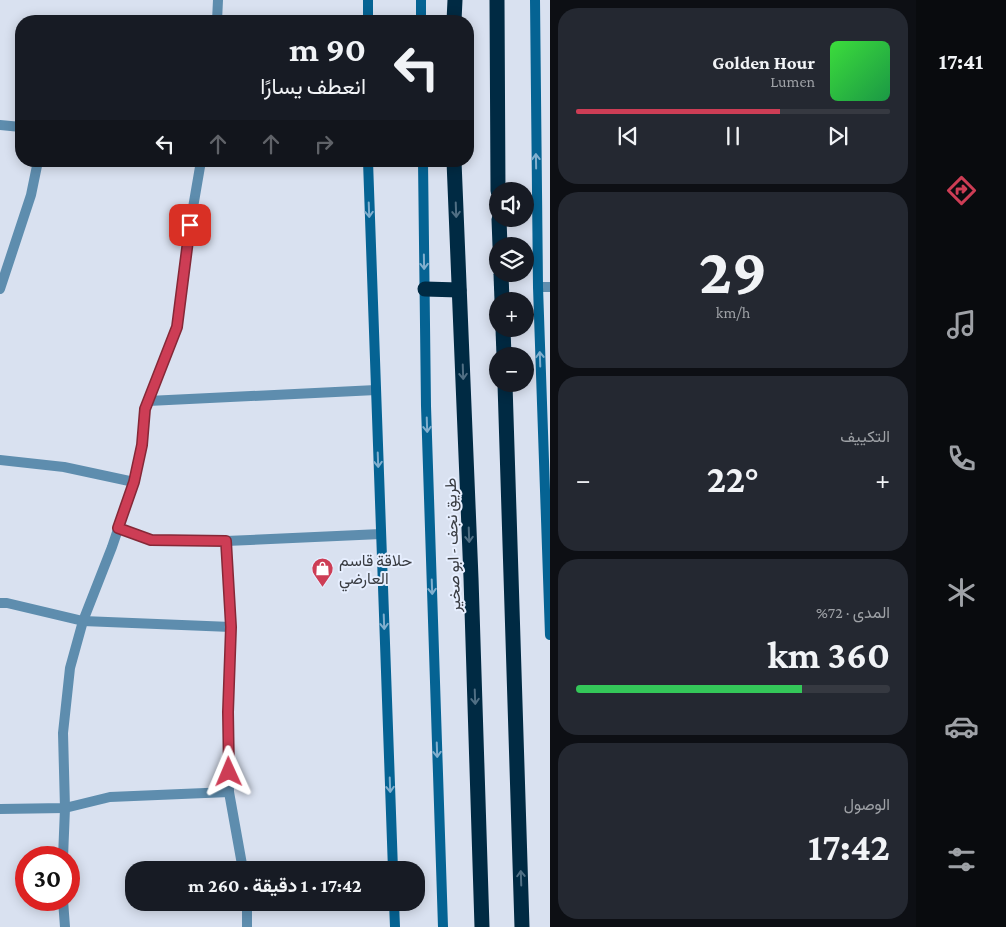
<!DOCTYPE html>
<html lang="ar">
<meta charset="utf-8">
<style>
:root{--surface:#171b24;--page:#242831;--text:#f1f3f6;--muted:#9ea1a6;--line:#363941;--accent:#cd3d55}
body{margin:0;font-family:"Crimson Pro",Vazirmatn,serif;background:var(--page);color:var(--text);direction:rtl;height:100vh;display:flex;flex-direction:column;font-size:19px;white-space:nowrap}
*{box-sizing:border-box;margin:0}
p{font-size:16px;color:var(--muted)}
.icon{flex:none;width:28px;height:28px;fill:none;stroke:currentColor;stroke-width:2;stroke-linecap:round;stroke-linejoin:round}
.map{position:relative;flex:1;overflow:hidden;direction:ltr}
.drawer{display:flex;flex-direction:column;gap:8px;padding:8px;background:#0d0f14;width:366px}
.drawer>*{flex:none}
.top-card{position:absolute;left:15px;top:15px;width:459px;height:152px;border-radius:20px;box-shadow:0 2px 12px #0003;direction:rtl;background:#171b24;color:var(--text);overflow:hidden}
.buttons{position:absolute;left:489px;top:182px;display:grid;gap:10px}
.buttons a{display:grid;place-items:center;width:45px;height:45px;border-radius:50%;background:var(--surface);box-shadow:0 2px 12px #0003;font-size:25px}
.speed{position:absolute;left:15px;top:846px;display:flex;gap:10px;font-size:25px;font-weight:700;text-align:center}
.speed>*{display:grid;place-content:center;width:65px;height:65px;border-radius:50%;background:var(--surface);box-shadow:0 2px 12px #0003;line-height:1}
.speed .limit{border:8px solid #d22;background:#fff;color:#111}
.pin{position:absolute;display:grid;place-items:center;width:42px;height:42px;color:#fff;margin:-21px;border-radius:10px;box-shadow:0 2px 8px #0006}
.me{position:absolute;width:55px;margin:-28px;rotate:359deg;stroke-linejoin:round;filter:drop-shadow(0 0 4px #0008)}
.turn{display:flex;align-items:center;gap:18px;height:105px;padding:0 25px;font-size:22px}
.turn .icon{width:65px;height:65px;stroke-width:2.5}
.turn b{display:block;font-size:35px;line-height:42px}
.lanes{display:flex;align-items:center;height:48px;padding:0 25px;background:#0003;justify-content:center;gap:25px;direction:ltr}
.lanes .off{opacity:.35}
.big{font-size:38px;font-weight:700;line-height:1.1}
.drawer .widget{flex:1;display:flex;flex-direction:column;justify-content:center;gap:8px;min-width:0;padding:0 18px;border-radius:20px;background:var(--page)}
.drawer .dial{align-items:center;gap:0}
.dial b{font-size:65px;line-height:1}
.song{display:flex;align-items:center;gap:15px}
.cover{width:60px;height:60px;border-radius:8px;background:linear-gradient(135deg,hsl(120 70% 55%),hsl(140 70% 35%))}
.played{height:5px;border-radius:2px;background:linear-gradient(90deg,var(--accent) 65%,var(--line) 65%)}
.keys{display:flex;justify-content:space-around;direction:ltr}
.heat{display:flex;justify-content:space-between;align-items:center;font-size:28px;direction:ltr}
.charge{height:8px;border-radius:4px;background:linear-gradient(90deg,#34c759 72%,var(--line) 0)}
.trip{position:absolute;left:125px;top:861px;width:300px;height:50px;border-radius:20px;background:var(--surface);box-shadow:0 2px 12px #0003;font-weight:700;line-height:50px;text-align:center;direction:rtl}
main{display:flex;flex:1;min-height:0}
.menu{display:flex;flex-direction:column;width:90px;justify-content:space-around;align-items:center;background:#090b0e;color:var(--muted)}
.menu .icon{width:35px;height:35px}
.menu .current{color:var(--accent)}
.menu b{font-size:22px;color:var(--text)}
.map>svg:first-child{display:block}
</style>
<main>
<nav class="menu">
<b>17:41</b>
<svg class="icon current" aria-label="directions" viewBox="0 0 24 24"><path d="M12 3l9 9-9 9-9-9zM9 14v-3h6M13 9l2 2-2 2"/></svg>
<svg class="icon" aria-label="music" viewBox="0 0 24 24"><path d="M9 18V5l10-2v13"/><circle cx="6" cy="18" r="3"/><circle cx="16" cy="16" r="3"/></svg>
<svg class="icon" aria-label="phone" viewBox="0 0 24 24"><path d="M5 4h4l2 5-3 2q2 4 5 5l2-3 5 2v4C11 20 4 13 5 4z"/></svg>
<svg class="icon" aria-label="climate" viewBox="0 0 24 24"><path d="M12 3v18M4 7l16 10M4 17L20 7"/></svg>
<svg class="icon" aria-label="car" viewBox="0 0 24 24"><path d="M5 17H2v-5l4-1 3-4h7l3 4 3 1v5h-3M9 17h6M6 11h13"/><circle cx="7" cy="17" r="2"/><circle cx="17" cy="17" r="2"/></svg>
<svg class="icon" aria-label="filters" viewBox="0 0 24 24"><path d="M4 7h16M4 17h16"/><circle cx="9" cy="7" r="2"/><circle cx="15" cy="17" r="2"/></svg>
</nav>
<section class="drawer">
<div class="widget">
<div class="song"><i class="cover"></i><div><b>Golden Hour</b><p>Lumen</p></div></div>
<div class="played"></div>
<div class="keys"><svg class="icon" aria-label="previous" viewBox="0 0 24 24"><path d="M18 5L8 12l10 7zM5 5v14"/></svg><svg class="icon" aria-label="pause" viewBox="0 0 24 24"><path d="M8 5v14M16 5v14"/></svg><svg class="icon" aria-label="next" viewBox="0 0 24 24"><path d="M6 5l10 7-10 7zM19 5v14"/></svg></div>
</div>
<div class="widget dial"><b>29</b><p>km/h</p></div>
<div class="widget"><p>التكييف</p>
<div class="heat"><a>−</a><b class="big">22°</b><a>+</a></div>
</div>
<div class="widget"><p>المدى · 72%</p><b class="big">360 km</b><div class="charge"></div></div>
<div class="widget"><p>الوصول</p><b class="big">17:42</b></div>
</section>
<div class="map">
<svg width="550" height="927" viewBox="0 0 550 927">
<rect width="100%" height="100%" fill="#d9e1f0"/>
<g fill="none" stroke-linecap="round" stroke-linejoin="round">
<!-- street -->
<g stroke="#5e8dae" stroke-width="10">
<path d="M217,21l1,-21"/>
<path d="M0,125l21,2"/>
<path d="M538,287h12"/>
<path d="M0,289l31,-94 7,-34"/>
<path d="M148,401l228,-11"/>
<path d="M0,460l64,7 70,15"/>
<path d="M119,528l32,12 75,1 155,-7"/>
<path d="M226,541l5,86 -3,85 1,80 14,78"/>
<path d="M0,603h7l76,18 148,6"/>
<path d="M0,809l65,-1 45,-11 119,-5"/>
<path d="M63,858l2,-50 -2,-75 7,-65 13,-47 29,-74 22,-65 8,-37 3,-36 32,-82 13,-102 11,-64"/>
<path d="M63,900l2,27"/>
<path d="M248,906l146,-3"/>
<path d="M247,927v-25"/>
</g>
<!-- secondary -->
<g stroke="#056393" stroke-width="10">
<path d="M535,0l3,287 12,348"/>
<path d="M368,21v-21"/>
<path d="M421,21v-21"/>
<path d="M368,161l25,709"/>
<path d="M423,161l3,245 17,521"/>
<path d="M394,902l1,25"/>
</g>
<!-- highway -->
<g stroke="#002a43" stroke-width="15">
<path d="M497,0l1,191"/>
<path d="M454,21l1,-21"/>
<path d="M454,161l17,417 11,349"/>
<path d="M499,219l1,27"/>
<path d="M501,274l1,27"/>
<path d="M425,289l34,1"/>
<path d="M503,329l1,27"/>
<path d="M505,384l17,543"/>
</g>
</g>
<!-- one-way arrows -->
<defs><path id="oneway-shaft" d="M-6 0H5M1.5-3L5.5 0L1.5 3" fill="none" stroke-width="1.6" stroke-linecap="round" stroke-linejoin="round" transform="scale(1.25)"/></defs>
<g stroke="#81afce">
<use href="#oneway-shaft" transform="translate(536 161) rotate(-91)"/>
<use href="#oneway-shaft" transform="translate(369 210) rotate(88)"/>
<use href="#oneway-shaft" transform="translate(424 262) rotate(89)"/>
<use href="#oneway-shaft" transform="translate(540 359) rotate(-92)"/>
<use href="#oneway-shaft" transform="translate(427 425) rotate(88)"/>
<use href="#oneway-shaft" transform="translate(378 460) rotate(88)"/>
<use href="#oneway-shaft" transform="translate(432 587) rotate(88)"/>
<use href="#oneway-shaft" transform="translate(384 622) rotate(88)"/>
<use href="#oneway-shaft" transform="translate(437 750) rotate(88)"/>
<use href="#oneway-shaft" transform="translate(390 785) rotate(88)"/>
</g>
<g stroke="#506f84">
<use href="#oneway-shaft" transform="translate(456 210) rotate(88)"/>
<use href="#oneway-shaft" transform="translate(463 372) rotate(88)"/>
<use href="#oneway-shaft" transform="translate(469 535) rotate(88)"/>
<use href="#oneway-shaft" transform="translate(475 697) rotate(88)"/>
<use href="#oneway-shaft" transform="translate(521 878) rotate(-92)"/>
</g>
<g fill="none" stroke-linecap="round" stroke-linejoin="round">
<defs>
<path id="route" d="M190,225l-13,102 -32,82 -3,36 -8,37 -16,46 33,12 75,1 5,86 -3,85 1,60"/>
</defs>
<!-- route casing -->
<use href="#route" stroke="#852837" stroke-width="12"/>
<!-- route -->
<use href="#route" stroke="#cd3d55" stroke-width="9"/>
</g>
<!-- icons -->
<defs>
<symbol id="shop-pin" viewBox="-11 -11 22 30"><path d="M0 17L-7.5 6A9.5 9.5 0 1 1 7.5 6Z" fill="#cd3d55" stroke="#e6eefe"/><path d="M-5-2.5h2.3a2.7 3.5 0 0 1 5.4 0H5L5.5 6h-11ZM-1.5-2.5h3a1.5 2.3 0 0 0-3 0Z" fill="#fff"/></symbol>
</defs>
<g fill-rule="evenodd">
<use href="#shop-pin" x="310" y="556" width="25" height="34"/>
</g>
<g text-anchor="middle" stroke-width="4" stroke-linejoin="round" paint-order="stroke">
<!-- street labels -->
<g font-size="16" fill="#393c42" stroke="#e6eefe">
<text transform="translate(452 545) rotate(-92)" y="6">طريق نجف - ابو صخير</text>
</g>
<!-- poi labels -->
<g font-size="16" fill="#393c42" stroke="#e6eefe" text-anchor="start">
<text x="339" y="566">حلاقة قاسم<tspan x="339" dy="18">العارضي</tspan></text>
</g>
</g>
</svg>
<div class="buttons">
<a><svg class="icon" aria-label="sound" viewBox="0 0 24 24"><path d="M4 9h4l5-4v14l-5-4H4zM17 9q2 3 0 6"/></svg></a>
<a><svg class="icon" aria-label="layers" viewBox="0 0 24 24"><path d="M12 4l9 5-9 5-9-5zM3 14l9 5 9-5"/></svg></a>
<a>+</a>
<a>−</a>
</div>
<div class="speed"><div class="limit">30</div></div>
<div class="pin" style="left:190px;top:225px;background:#d93025"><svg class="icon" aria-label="arrive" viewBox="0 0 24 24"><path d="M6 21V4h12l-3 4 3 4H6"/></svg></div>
<svg class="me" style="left:229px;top:772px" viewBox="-20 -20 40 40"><path d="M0-17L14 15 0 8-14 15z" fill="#cd3d55" stroke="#fff" stroke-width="4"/></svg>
<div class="trip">17:42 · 1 دقيقة · 260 m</div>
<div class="top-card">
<div class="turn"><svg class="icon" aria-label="left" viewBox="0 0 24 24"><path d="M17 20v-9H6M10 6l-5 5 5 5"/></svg><div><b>90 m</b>انعطف يسارًا</div></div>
<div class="lanes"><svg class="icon" aria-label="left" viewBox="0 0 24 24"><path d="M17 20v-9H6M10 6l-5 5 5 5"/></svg><svg class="icon off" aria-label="ahead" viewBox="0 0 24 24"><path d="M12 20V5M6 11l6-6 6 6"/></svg><svg class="icon off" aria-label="ahead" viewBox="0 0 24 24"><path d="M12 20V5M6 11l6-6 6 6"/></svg><svg class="icon off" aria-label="right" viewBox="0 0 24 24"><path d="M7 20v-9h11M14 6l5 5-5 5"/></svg></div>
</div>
</div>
</main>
